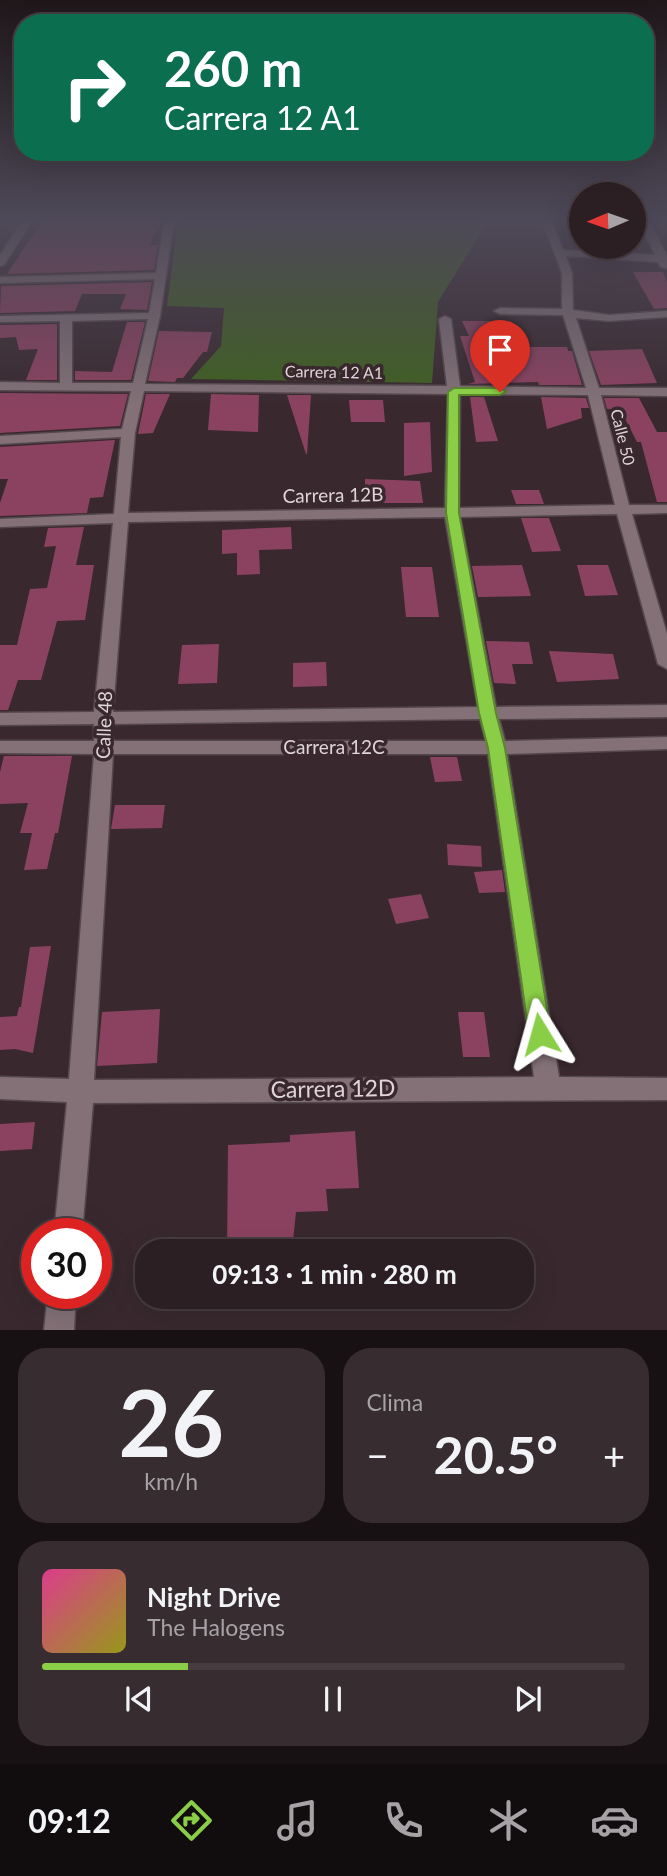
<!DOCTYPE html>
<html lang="es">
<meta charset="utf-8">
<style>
:root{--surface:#2b1f23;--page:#372c30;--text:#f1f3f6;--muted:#a6a2a6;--line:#473d41;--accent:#8ace47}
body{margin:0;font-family:Lato,sans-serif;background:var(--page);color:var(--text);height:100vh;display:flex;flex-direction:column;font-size:26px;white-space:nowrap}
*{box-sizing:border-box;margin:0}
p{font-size:23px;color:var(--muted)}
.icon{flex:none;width:38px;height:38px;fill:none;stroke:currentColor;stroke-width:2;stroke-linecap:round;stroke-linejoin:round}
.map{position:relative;height:1330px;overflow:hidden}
.details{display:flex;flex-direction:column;gap:18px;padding:18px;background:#181113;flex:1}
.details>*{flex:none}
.banner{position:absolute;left:14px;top:14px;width:640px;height:147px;border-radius:28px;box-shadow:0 7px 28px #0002,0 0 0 2px var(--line);background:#0b6e4f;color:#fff;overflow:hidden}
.needle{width:46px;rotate:268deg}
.tools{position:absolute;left:569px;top:182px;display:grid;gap:14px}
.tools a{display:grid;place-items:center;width:77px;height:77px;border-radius:50%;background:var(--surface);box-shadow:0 7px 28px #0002,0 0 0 2px var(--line);font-size:35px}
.speed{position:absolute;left:21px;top:1218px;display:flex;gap:14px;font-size:35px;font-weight:700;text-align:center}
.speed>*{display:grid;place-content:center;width:91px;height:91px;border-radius:50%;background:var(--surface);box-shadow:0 7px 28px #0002,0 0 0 2px var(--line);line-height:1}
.speed .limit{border:10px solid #d22;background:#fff;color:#111}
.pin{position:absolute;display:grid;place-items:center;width:60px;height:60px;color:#fff;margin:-72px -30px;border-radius:50% 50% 50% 0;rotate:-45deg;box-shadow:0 0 7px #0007}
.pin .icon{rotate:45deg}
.me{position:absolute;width:77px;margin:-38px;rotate:352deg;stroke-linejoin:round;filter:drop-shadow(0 0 5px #0008)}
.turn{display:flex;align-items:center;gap:24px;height:147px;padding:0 35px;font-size:32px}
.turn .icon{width:91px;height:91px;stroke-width:2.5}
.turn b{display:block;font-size:49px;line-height:60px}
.big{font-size:52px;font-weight:700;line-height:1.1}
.details .card{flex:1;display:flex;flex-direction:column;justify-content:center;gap:10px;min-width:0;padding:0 24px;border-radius:28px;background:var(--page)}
.details .dial{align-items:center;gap:0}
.dial b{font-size:91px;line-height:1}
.song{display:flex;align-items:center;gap:21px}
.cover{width:84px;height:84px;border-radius:10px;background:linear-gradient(135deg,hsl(330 70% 55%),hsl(60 70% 35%))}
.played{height:7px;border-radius:4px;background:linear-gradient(90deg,var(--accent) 25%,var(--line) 25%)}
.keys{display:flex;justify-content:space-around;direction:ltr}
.heat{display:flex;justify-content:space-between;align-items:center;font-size:38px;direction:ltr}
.details .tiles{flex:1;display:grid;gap:18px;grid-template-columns:1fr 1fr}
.card:last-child{grid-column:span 2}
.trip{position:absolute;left:135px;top:1239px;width:399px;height:70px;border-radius:28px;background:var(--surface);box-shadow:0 7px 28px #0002,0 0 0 2px var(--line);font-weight:700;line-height:70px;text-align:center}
.dock{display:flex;height:112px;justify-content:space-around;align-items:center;background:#110c0e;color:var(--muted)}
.dock .icon{width:49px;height:49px}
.dock .on{color:var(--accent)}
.dock b{font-size:32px;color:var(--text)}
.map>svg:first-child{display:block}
</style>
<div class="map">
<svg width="667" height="1330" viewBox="0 0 667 1330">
<rect width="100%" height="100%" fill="#39292f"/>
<!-- green -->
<path fill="#406021" d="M178,221h310l-50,81 -6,81 -241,-4 30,-33 3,-38 -57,-2z"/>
<!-- building -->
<g fill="#8b4260">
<path d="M42,221h117l-9,24h8l-4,25 -147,4z"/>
<path d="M633,272h30l4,9v27l-13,1z"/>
<path d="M152,282l-5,28 -27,-1 6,-15h-44l-7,17 -75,2 1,-27z"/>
<path d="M462,321h38l7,26h60l1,4h4l10,34h-43l-1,-3 -70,2 7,-2 -15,-46h9z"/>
<path d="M127,322h18l-14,58h-56v-9l37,1z"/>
<path d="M57,324v56h-31l12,-31 -19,1 -3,-13 -16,1v-13z"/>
<path d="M159,331l53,1 -5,20h-4l-20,26h-6l-2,4 -27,-1z"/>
<path d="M642,349l15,34 -56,2 -12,-34z"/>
<path d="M0,393h2l126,1 -8,32 -120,7z"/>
<path d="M146,394h24l-17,39 -15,1z"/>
<path d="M211,394l48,1 -1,37 -50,-2z"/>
<path d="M287,395h24l-4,59h-1z"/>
<path d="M470,397h14l14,44 -22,1z"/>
<path d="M541,397l45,1 3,10h-8l1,10 -35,11z"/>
<path d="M604,398h35l18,34h10v70h-10l-16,-60h-4l-17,-33h-13z"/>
<path d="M349,400h34l2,22h-34z"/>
<path d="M430,422l2,50 -28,4v-53z"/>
<path d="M115,440l-12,57 -13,1 -3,15 -87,3v-13l8,-24h-8v-32z"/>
<path d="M365,479l55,2 3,22h-58z"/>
<path d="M511,490h28l5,14h-28z"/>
<path d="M521,518h28l12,33 -29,1z"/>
<path d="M84,527l-8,38h18l-9,55 -28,1 -16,59h-23l-10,30h-8v-65h17l13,-56 17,-1 9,-42 -12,1 4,-19z"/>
<path d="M291,527l1,22 -33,1 1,24 -23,1v-22l-15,1v-24z"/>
<path d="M522,565l9,31 -53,1 -6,-31z"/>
<path d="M577,565h31l10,30 -33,1z"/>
<path d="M401,567h31l7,50h-33z"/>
<path d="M486,641l43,1 4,22h-21l4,20 -22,-1z"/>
<path d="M219,644l-2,39 -39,1 4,-39z"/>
<path d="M549,651l64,3 6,25 -62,3z"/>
<path d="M326,662l1,24 -34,1v-24z"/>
<path d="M4,756h68l-14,77h-3l-8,36 -23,1 8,-37h-12l8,-30 -28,1v-32z"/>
<path d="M430,757h27l5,24 -27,1z"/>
<path d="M115,805h50l-3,23 -51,1z"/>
<path d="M447,844l34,2 1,21 -34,-2z"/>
<path d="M502,870l3,22 -26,1 -5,-21z"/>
<path d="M421,894l8,24 -33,6 -8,-25z"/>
<path d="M51,946l-18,107 -18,-4 -15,1v-33l17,-1 2,-9h2l9,-60z"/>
<path d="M160,1009l-3,54 -60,3 5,-54z"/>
<path d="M458,1012h26l6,45h-27z"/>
<path d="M35,1122l-3,27 -32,2v-27z"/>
<path d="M355,1131l4,57 -33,1 2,22 -32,1 -4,39h-65l1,-106 62,-3v-7z"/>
</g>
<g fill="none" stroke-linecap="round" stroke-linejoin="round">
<defs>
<g id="street">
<path d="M22,221h10l-28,44 -4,1v-11z"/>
<path d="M164,221h10l-14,95 -15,68 302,2 -8,-67 6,-3 6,3 9,67 126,2 -23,-73 -63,-1 -6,-3 6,-3 62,1v-36l-20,-52h10l11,29 92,5 -16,-34h10l18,35v12l-6,-1 -3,-5 -92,-6 6,17 1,37 36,5 58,-4v6l-58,4 -33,-3 23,70h68v8l-66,-1 28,110h38v8l-35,1 35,120v35l-9,-5 -41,-150 -157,3 36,190 171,-2v12l-168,2 6,22 162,-4v12l-160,5 52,323 108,1v22l-574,3 -11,131h-28l13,-132 -67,-3v-22l69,2 25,-325 -94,-1v-12h94v-17l-94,1v-12l94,-1 19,-189 -113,4v-8l114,-5 7,-77 -121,7v-8l122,-7 9,-38 -131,-1v-8l60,1v-62l-60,1v-6l149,-3 6,-34 -155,4v-6l156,-4zM148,319l-15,64h-61v-62zM144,391l304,3 -3,114 -317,5 7,-80zM460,394l128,1 27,110 -156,3zM445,517l33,190 -365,5 15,-190zM480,719l6,22h-373l-1,-17zM113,754h375l46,323 -440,3z"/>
<path d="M48,1293h28l-2,37h-30z"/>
</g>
</defs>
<!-- street casing -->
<use href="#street" stroke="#55484d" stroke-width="3"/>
<!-- street -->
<use href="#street" fill="#837177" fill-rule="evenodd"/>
</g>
<!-- sky -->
<linearGradient id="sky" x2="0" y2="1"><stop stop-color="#1f171a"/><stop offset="0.54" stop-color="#4e4958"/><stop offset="1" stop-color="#4e4958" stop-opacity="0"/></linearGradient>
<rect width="667" height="407" fill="url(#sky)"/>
<!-- route -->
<path fill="#8ace47" stroke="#5a862e" stroke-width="2" d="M454,388h46l6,4 -6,3h-41v118l37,200 9,35 46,286 -3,7 -8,3 -8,-3 -3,-7 -41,-286 -9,-35 -33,-200 2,-121z"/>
<g text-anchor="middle" stroke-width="7" stroke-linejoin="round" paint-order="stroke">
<!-- far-street labels -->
<g font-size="16" fill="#dfd4d8" stroke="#39292f">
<text transform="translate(334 372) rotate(1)" y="6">Carrera 12 A1</text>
<text transform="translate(623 437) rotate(76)" y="6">Calle 50</text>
</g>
<!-- street labels -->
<g font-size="19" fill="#dfd4d8" stroke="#39292f">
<text transform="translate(333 495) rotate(-1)" y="7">Carrera 12B</text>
<text transform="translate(104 725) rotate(-88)" y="7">Calle 48</text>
<text x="334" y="754">Carrera 12C</text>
</g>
<!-- near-street labels -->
<g font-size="23" fill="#dfd4d8" stroke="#39292f">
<text transform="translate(333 1089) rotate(-1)" y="8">Carrera 12D</text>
</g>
</g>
</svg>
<div class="tools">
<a><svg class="needle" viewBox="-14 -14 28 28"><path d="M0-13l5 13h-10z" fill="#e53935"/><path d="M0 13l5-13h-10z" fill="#a6a2a6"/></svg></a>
</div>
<div class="speed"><div class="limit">30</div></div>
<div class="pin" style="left:500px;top:392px;background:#d93025"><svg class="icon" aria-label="arrive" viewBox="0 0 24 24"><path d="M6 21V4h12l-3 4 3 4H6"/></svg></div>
<svg class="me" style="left:540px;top:1034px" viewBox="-20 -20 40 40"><path d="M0-17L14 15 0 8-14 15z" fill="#8ace47" stroke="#fff" stroke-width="4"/></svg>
<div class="trip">09:13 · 1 min · 280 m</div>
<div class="banner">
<div class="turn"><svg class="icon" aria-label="right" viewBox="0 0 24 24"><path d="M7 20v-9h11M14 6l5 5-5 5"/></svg><div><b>260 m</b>Carrera 12 A1</div></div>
</div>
</div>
<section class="details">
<div class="tiles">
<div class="card dial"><b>26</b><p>km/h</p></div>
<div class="card"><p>Clima</p>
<div class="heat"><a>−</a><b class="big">20.5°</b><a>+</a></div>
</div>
<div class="card">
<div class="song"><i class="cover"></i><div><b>Night Drive</b><p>The Halogens</p></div></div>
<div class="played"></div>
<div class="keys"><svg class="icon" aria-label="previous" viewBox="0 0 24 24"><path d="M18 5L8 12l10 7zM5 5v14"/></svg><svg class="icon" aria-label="pause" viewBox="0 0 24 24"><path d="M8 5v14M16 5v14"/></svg><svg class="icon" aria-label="next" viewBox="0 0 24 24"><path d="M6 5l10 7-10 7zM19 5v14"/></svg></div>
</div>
</div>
</section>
<nav class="dock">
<b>09:12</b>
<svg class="icon on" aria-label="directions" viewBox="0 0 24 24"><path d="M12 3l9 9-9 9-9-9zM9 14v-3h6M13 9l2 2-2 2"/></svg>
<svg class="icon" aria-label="music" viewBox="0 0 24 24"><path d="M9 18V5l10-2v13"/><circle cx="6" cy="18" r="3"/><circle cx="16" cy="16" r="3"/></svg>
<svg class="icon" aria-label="phone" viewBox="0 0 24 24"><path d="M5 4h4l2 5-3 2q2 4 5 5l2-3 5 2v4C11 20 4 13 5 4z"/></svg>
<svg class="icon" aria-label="climate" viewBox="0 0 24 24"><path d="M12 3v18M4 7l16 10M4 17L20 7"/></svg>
<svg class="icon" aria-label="car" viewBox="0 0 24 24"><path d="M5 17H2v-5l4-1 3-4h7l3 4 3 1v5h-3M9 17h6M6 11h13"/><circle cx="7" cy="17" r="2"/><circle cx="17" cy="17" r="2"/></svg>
</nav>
